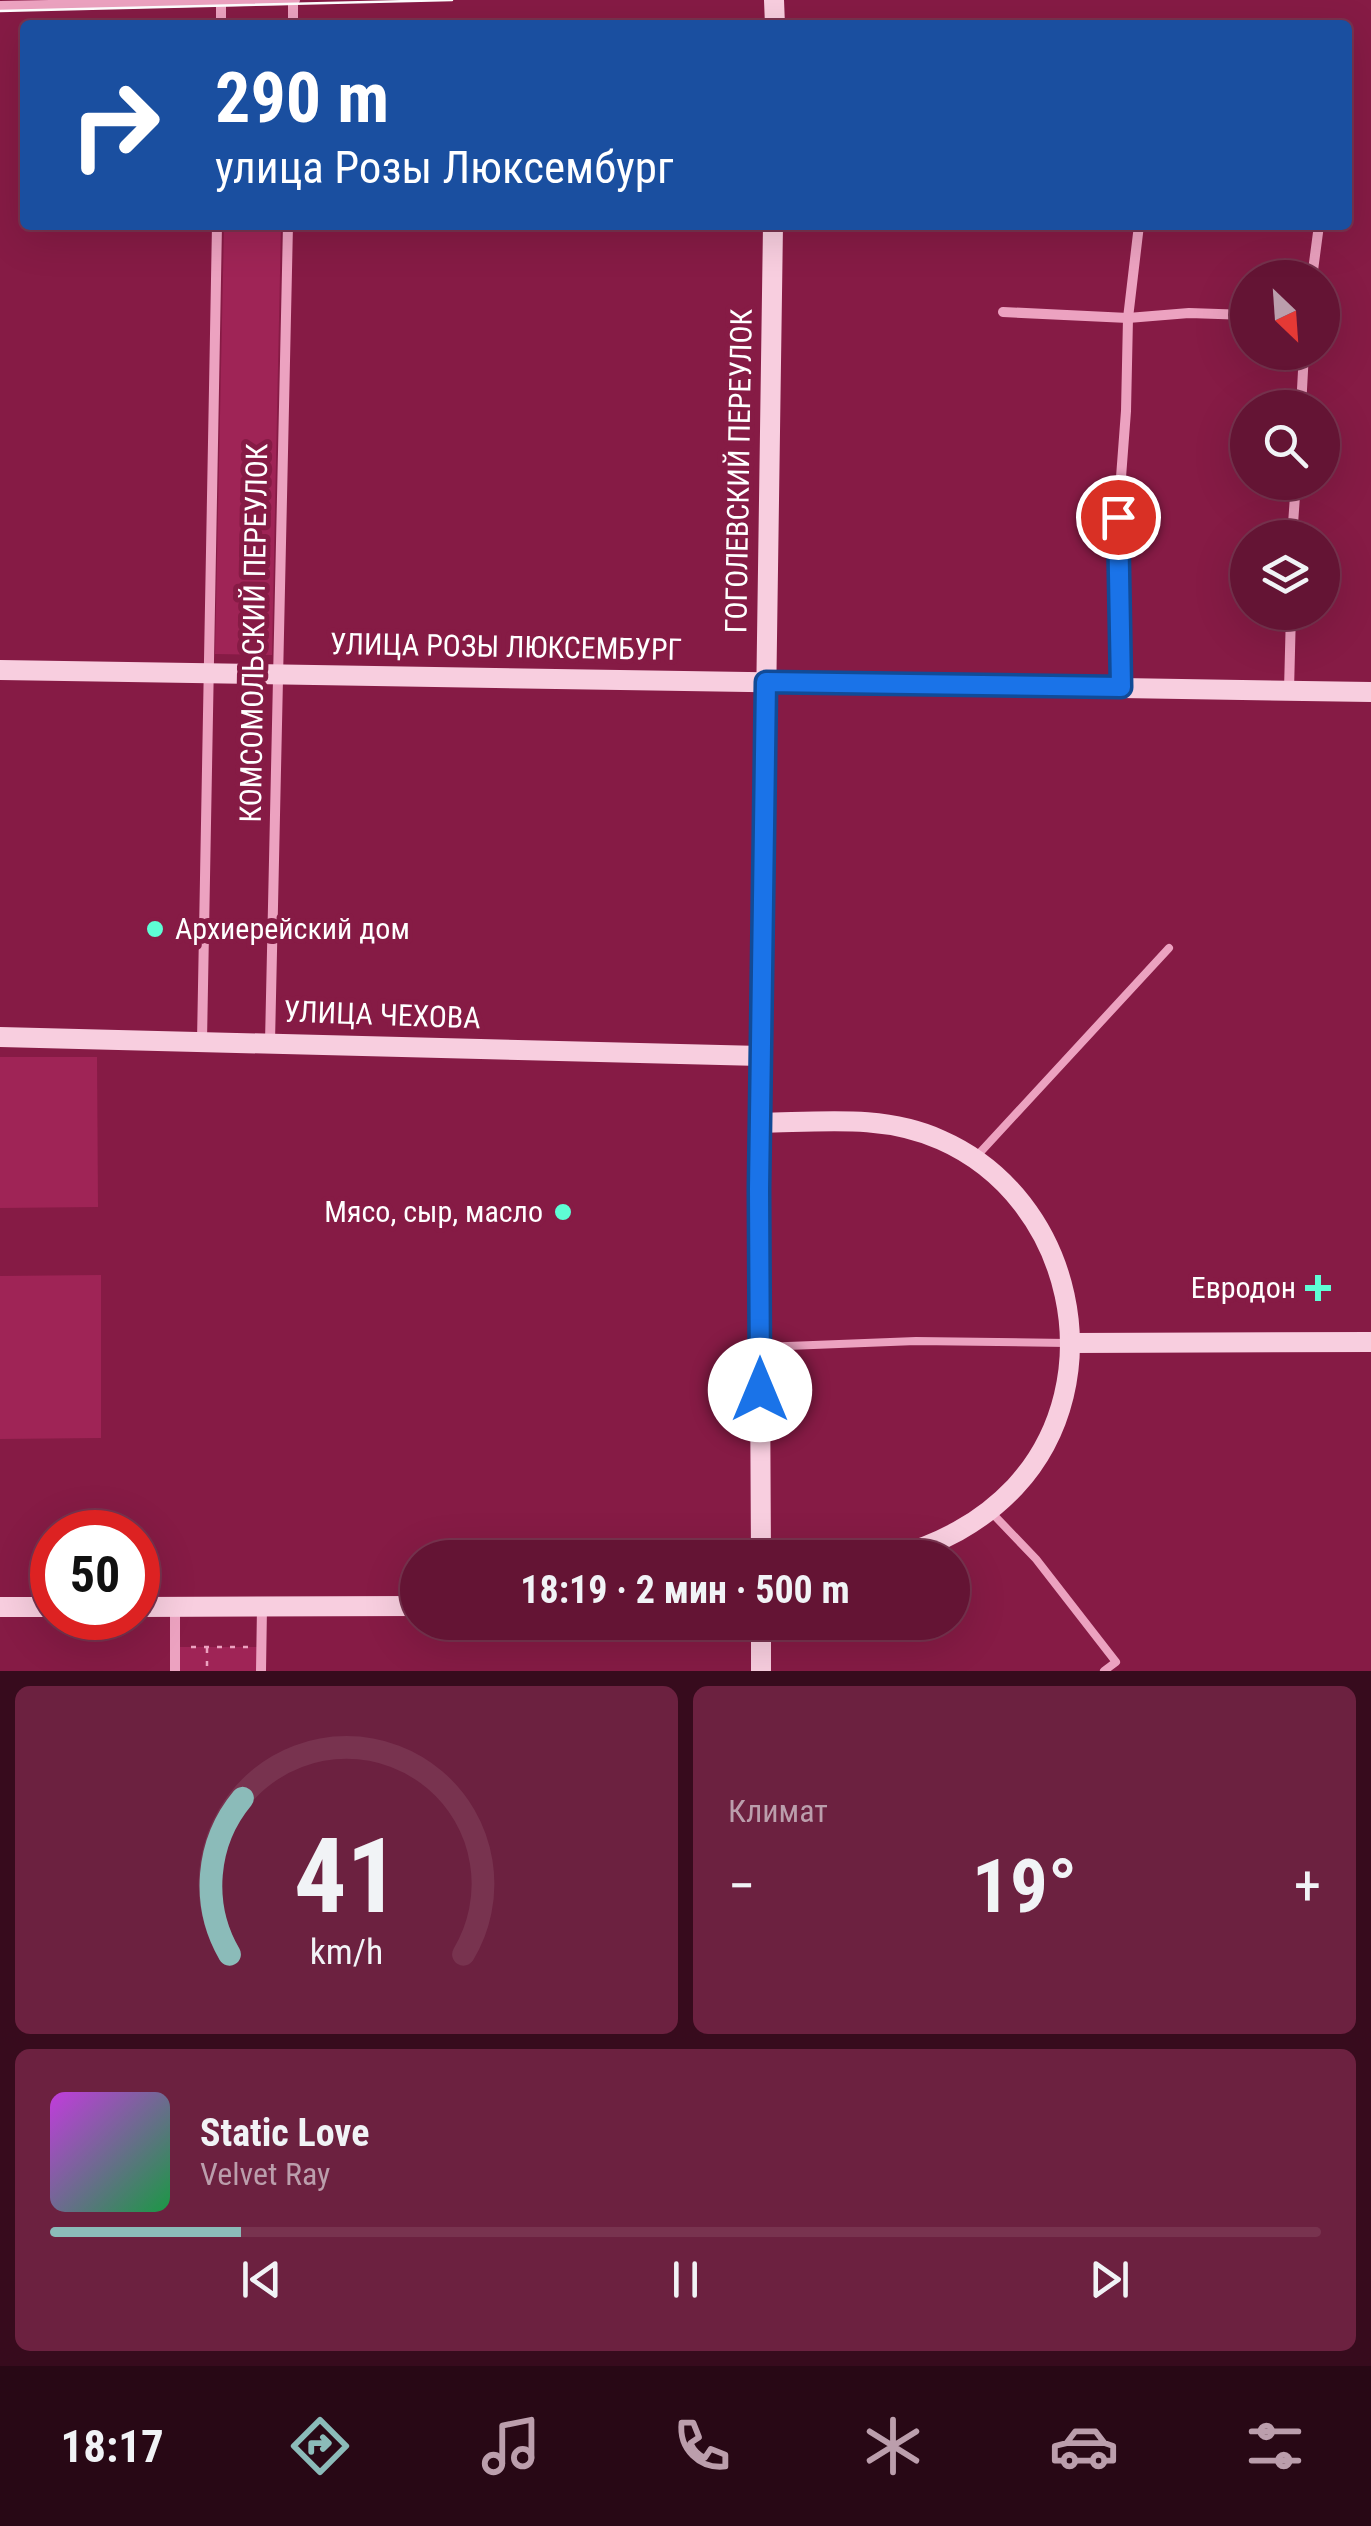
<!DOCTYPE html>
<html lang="ru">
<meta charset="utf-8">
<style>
:root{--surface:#641434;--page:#6c2140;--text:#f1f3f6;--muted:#bb9eac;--line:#78334f;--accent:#8bbbb9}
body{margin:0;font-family:"Roboto Condensed",sans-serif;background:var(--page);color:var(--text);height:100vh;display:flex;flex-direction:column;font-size:38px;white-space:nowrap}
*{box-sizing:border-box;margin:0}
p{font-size:32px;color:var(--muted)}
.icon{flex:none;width:55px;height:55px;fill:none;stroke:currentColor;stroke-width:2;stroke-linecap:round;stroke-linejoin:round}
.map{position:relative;height:1671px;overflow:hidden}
.sheet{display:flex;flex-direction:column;gap:15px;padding:15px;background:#370b1d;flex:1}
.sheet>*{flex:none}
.banner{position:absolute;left:20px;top:20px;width:1332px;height:210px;border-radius:10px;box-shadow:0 10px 40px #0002,0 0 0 2px var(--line);background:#1a4fa0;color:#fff;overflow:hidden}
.needle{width:65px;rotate:155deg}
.tools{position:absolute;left:1230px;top:260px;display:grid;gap:20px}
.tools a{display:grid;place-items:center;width:110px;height:110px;border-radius:50%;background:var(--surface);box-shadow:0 10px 40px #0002,0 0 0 2px var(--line);font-size:50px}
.speed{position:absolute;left:30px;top:1510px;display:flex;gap:20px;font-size:50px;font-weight:700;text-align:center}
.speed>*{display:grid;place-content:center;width:130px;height:130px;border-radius:50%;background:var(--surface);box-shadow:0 10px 40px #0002,0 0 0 2px var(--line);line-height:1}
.speed .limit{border:15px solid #d22;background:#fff;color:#111}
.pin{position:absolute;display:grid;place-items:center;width:85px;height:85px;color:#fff;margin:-42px;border:5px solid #fff;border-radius:50%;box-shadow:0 2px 10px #0007}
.me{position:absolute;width:110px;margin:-55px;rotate:0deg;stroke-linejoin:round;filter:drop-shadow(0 0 8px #0008)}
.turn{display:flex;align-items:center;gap:35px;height:210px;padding:0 30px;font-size:45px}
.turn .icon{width:130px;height:130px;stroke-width:2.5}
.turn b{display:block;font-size:70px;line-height:85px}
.big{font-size:75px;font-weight:700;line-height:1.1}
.sheet .tile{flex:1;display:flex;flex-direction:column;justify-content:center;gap:15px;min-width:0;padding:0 35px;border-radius:15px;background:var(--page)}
.sheet .dial{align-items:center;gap:0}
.dial svg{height:260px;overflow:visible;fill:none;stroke:var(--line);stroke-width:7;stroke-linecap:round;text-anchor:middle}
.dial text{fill:var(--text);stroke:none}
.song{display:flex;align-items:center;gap:30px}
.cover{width:120px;height:120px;border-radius:15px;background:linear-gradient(135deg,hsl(290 70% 55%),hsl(140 70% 35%))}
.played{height:10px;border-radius:5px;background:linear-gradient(90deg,var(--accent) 15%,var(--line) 15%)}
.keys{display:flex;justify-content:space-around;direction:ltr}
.heat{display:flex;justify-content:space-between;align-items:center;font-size:55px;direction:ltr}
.sheet .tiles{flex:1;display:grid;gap:15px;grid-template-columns:1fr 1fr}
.tile:last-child{grid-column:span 2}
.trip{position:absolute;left:400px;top:1540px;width:570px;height:100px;border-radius:50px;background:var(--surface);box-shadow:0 10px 40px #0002,0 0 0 2px var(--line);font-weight:700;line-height:100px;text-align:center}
.tab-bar{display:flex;height:160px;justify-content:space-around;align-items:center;background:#280815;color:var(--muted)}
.tab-bar .icon{width:70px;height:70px}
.tab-bar .on{color:var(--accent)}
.tab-bar b{font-size:45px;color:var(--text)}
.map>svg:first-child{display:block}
</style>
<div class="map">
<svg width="1371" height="1671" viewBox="0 0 1371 1671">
<rect width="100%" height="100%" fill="#861b45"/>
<!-- green -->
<g fill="#9f2456">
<path d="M224,225h57l-9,430 -57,-1z"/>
<path d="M0,1057h97l1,150 -98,1z"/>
<path d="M101,1275v163l-101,1v-163z"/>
<rect x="175" y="1647" width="86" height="24"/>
</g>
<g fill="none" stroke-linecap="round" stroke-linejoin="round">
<!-- path -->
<g stroke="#eca2c0" stroke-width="2.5" stroke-dasharray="5 8" stroke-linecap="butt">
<path d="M191,1647h57"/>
<path d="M207,1648v23"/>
</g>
<!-- lane -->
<g stroke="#eca2c0" stroke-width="8">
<path d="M975,1158l194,-210"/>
<path d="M761,1347l155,-6 151,2"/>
<path d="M991,1512l45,47 80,103 -12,9"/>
</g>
<!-- street -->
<g stroke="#eca2c0" stroke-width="10">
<path d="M0,6l295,-6"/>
<path d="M221,25v-25"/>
<path d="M293,25v-25"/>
<path d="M1312,278l7,-53"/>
<path d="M1003,312l125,6 61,-5 59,2"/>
<path d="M1301,408l3,-56"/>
<path d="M1292,538l4,-56"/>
<path d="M1121,687l-3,-170 8,-106 2,-93 11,-93"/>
<path d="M1289,690l2,-78"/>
<path d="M202,1041l15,-816"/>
<path d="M270,1042l18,-817"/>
<path d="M175,1671v-64"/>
<path d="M261,1671l1,-64"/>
</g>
<!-- secondary -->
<g stroke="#f8cedf" stroke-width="20">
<path d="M774,0l1,25"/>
<path d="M0,670l1371,22"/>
<path d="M0,1037l761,19"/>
<path d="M761,1123c60,-1 123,-9 180,17 132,58 173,240 74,347 -35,37 -76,57 -124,71"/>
<path d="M1071,1343l300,-1"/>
<path d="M761,1558l-2,-369 14,-964"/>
<path d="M0,1607h52"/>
<path d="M138,1607l280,-1"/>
<path d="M761,1671v-49"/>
</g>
<!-- tram -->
<path stroke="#fff" stroke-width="2.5" d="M0,11l452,-11"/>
</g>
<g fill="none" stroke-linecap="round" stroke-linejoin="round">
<defs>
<path id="route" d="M760,1390l-1,-201 7,-507 355,5 -3,-170"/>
</defs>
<!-- route casing -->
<use href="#route" stroke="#114b97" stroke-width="25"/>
<!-- route -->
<use href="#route" stroke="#1a73e8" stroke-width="18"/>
</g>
<!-- markers -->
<g fill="#5efdd5" stroke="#861b45" stroke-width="4">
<circle cx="155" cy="929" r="10"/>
<circle cx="563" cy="1212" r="10"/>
<path d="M1313 1273h10v10h10v10h-10v10h-10v-10h-10v-10h10z"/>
</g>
<g text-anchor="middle" stroke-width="10" stroke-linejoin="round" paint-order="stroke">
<!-- street labels -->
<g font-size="30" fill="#fff" stroke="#861b45">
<text transform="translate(739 471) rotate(-89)" y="10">ГОГОЛЕВСКИЙ ПЕРЕУЛОК</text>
<text transform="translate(254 633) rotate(-89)" y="10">КОМСОМОЛЬСКИЙ ПЕРЕУЛОК</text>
<text transform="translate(506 647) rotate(1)" y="10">УЛИЦА РОЗЫ ЛЮКСЕМБУРГ</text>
<text transform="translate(382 1015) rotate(2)" y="10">УЛИЦА ЧЕХОВА</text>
</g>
<!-- poi labels -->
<g font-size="30" fill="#fff" stroke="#861b45" text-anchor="end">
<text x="175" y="939" text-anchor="start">Архиерейский дом</text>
<text x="543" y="1222">Мясо, сыр, масло</text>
<text x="1296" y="1298">Евродон</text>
</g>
</g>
</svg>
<div class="tools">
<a><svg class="needle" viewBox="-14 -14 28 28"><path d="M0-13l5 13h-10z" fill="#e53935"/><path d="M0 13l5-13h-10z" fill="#bb9eac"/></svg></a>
<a><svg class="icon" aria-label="search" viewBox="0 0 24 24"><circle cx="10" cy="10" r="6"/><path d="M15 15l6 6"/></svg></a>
<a><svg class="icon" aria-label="layers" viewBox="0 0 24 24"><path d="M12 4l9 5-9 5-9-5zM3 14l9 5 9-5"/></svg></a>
</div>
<div class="speed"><div class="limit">50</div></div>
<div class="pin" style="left:1118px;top:517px;background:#d93025"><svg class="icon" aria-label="arrive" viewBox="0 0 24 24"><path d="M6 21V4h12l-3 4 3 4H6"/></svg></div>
<svg class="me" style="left:760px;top:1390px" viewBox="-20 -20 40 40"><circle r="19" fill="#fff"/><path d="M0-13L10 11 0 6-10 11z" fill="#1a73e8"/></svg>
<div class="trip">18:19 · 2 мин · 500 m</div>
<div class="banner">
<div class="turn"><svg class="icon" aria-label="right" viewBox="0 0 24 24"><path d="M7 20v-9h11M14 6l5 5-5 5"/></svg><div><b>290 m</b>улица Розы Люксембург</div></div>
</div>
</div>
<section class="sheet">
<div class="tiles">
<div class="tile dial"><svg viewBox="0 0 100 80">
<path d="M14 69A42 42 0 1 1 86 69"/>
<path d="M14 69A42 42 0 0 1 18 21" stroke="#8bbbb9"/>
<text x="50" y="56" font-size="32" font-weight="700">41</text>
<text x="50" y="72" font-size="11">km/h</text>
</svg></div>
<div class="tile"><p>Климат</p>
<div class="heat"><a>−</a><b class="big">19°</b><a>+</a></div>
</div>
<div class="tile">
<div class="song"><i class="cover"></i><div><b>Static Love</b><p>Velvet Ray</p></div></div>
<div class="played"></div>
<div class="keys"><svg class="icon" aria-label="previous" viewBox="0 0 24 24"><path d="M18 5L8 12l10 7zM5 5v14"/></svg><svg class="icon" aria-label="pause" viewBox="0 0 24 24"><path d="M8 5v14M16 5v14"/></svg><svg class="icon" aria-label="next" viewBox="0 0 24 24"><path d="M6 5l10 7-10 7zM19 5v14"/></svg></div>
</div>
</div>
</section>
<nav class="tab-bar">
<b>18:17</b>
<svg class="icon on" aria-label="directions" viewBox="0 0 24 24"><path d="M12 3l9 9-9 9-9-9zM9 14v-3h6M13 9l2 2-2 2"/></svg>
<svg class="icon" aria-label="music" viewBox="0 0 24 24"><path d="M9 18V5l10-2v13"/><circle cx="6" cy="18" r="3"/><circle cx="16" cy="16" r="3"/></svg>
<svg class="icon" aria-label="phone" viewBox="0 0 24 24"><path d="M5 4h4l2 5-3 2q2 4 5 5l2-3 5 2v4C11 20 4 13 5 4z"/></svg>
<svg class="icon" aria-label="climate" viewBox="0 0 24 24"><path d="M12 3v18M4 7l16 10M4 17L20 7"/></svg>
<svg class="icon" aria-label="car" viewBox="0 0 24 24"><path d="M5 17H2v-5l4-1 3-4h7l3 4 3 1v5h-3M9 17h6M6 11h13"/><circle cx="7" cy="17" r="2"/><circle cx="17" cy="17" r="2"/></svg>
<svg class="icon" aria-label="filters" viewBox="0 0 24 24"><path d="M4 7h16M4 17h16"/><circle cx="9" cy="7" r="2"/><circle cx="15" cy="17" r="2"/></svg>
</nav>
